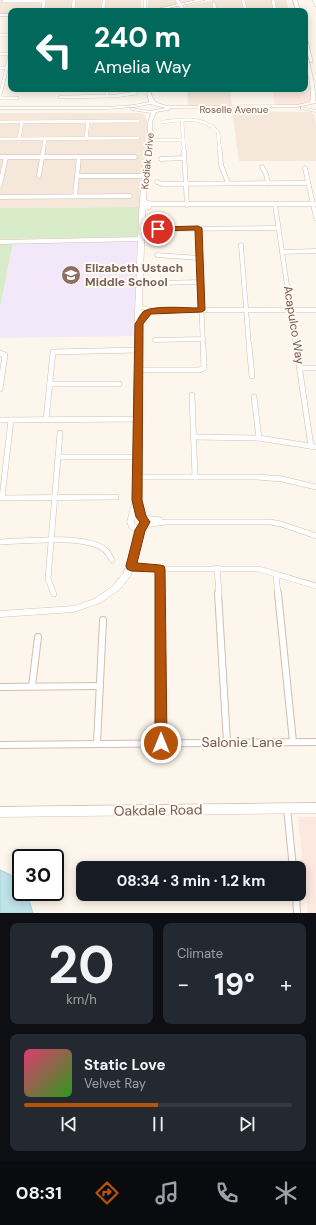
<!DOCTYPE html>
<meta charset="utf-8">
<style>
:root{--surface:#171b24;--page:#242831;--text:#f1f3f6;--muted:#9ea1a6;--line:#363941;--accent:#b45309}
body{margin:0;font-family:"DM Sans",sans-serif;background:var(--page);color:var(--text);height:100vh;display:flex;flex-direction:column;font-size:15px;white-space:nowrap}
*{box-sizing:border-box;margin:0}
p{font-size:13px;color:var(--muted)}
.icon{flex:none;width:22px;height:22px;fill:none;stroke:currentColor;stroke-width:2;stroke-linecap:round;stroke-linejoin:round}
.map{position:relative;height:913px;overflow:hidden}
.side{display:flex;flex-direction:column;gap:10px;padding:10px;background:#0d0f14;flex:1}
.side>*{flex:none}
.hud{position:absolute;left:8px;top:8px;width:300px;height:84px;border-radius:8px;box-shadow:0 2px 10px #0003;background:#00695c;color:#fff;overflow:hidden}
.speed{position:absolute;left:12px;top:849px;display:flex;gap:8px;font-size:20px;font-weight:700;text-align:center}
.speed>*{display:grid;place-content:center;width:52px;height:52px;border-radius:50%;background:var(--surface);box-shadow:0 2px 10px #0003;line-height:1}
.speed .limit{border:2px solid #111;border-radius:6px;background:#fff;color:#111}
.pin{position:absolute;display:grid;place-items:center;width:34px;height:34px;color:#fff;margin:-17px;border:2px solid #fff;border-radius:50%;box-shadow:0 1px 4px #0007}
.me{position:absolute;width:44px;margin:-22px;rotate:0deg;stroke-linejoin:round;filter:drop-shadow(0 0 3px #0008)}
.turn{display:flex;align-items:center;gap:14px;height:84px;padding:0 20px;font-size:18px}
.turn .icon{width:52px;height:52px;stroke-width:2.5}
.turn b{display:block;font-size:28px;line-height:34px}
.big{font-size:30px;font-weight:700;line-height:1.1}
.side .card{flex:1;display:flex;flex-direction:column;justify-content:center;gap:6px;min-width:0;padding:0 14px;border-radius:8px;background:var(--page)}
.side .dial{align-items:center;gap:0}
.dial b{font-size:52px;line-height:1}
.song{display:flex;align-items:center;gap:12px}
.cover{width:48px;height:48px;border-radius:6px;background:linear-gradient(135deg,hsl(340 70% 55%),hsl(110 70% 35%))}
.played{height:4px;border-radius:2px;background:linear-gradient(90deg,var(--accent) 50%,var(--line) 50%)}
.keys{display:flex;justify-content:space-around;direction:ltr}
.heat{display:flex;justify-content:space-between;align-items:center;font-size:22px;direction:ltr}
.side .tiles{flex:1;display:grid;gap:10px;grid-template-columns:1fr 1fr}
.card:last-child{grid-column:span 2}
.trip{position:absolute;left:76px;top:861px;width:230px;height:40px;border-radius:8px;background:var(--surface);box-shadow:0 2px 10px #0003;font-weight:700;line-height:40px;text-align:center}
.tabs{display:flex;height:64px;justify-content:space-around;align-items:center;background:#090b0e;color:var(--muted)}
.tabs .icon{width:28px;height:28px}
.tabs .selected{color:var(--accent)}
.tabs b{font-size:18px;color:var(--text)}
.map>svg:first-child{display:block}
</style>
<div class="map">
<svg width="316" height="913" viewBox="0 0 316 913">
<rect width="100%" height="100%" fill="#fdf6ec"/>
<!-- residential -->
<g fill="#f5e8da">
<path d="M0,0h141v11h-130v3h-11z"/>
<path d="M148,0h48l-49,10z"/>
<path d="M214,0h72l3,11h-133z"/>
<path d="M187,89h43l2,17h-44z"/>
<path d="M232,111l79,1 3,2 2,10v37h-77z"/>
<path d="M0,113h140l4,1 3,7 1,23 -8,39v24l-140,1z"/>
</g>
<!-- commercial -->
<g fill="#fde8e0">
<path d="M305,88h8l-1,13 -13,5h-24l-3,-17z"/>
<path d="M298,817h18v96h-8z"/>
</g>
<!-- education -->
<path fill="#f3e8fa" d="M135,242l2,1 -3,93 -134,2v-30l13,-65z"/>
<!-- green -->
<g fill="#d8ecc9">
<path d="M140,207l-2,28 -3,2 -135,2v-31z"/>
<path d="M13,243l-13,65v-64z"/>
</g>
<!-- water -->
<path fill="#bfe3e8" stroke="#a5d3da" d="M0,870c11,5 21,8 21,22h5l1,2 6,19h-33z"/>
<g fill="none" stroke-linecap="round" stroke-linejoin="round">
<defs>
<g id="street-far3">
<path d="M145,0v11"/>
<path d="M177,0l7,11"/>
<path d="M243,0l3,11"/>
<path d="M273,0l2,11"/>
<path d="M314,0l2,5"/>
<path d="M4,1h40"/>
<path d="M214,4l1,7"/>
<path d="M73,9l1,-9"/>
<path d="M43,11l1,-11"/>
<path d="M103,11l1,-11"/>
<path d="M0,35h11"/>
<path d="M0,54h11"/>
<path d="M0,68h7"/>
<path d="M107,89v7"/>
<path d="M0,96l10,-42"/>
<path d="M60,97l56,-1 20,-3"/>
<path d="M0,98h17"/>
<path d="M182,121l2,31"/>
<path d="M0,122l138,-1"/>
<path d="M163,122c19,-3 41,-6 55,10l2,20"/>
<path d="M0,139l138,-1"/>
<path d="M19,139l3,-17"/>
<path d="M86,139l2,-18"/>
<path d="M150,140h33"/>
<path d="M43,152l2,-13"/>
</g>
<g id="street-far2">
<path d="M184,151l3,54"/>
<path d="M220,151l1,14 7,18"/>
<path d="M0,157h135"/>
<path d="M161,159l23,-1"/>
<path d="M262,167l4,7 2,9"/>
<path d="M305,168l11,50"/>
<path d="M39,176l4,-25"/>
<path d="M77,176h67"/>
<path d="M157,182l5,2 146,-1"/>
<path d="M0,185l6,-28"/>
<path d="M75,196l4,-39"/>
<path d="M0,197l130,-1"/>
<path d="M150,204h166"/>
<path d="M275,204l21,142"/>
<path d="M198,228l5,118"/>
<path d="M158,229l120,-1"/>
<path d="M0,242l141,-3"/>
<path d="M241,245l8,101"/>
<path d="M282,252l34,-1"/>
<path d="M157,255l43,3"/>
<path d="M157,283l44,-1"/>
<path d="M149,312l15,-2h152"/>
<path d="M155,340l48,-1"/>
</g>
<g id="street-far1">
<path d="M249,345l3,31"/>
<path d="M296,345l15,101"/>
<path d="M0,353l5,2 -5,34"/>
<path d="M300,368h16"/>
<path d="M139,370h60l5,-2 -1,-23"/>
<path d="M50,384h69"/>
<path d="M192,395l3,82"/>
<path d="M254,397l5,41"/>
<path d="M0,420l138,-1"/>
<path d="M11,420l-9,78 114,-1"/>
<path d="M46,420l7,-68 86,-2"/>
<path d="M194,437l65,1 57,9"/>
<path d="M58,457h80"/>
<path d="M137,477h120l25,2 34,8"/>
<path d="M143,518l17,2"/>
<path d="M144,525l22,-3h104l11,2 35,12"/>
<path d="M0,542c24,-1 87,-8 105,8 3,2 5,6 7,10"/>
<path d="M131,567l29,2h99l57,17"/>
<path d="M217,568l2,26"/>
<path d="M160,569v25"/>
<path d="M276,575l2,19"/>
<path d="M54,594l-6,-15 12,-146"/>
</g>
<g id="street">
<path d="M160,593l1,150"/>
<path d="M218,593l9,149"/>
<path d="M278,593l15,149"/>
<path d="M32,686l6,-49"/>
<path d="M0,687l100,-1"/>
<path d="M97,744l6,-124"/>
<path d="M0,745l316,-3"/>
<path d="M287,808l6,60"/>
<path d="M296,894l1,19"/>
</g>
<g id="secondary">
<path d="M197,0h8l-50,11h-8z"/>
<path d="M293,0h4l3,11h-4z"/>
<rect x="0" y="14" width="11" height="2"/>
<path d="M305,37l2,1 6,25 -3,-1 -5,-17z"/>
<path d="M305,54l2,1c4,14 9,31 8,46h1v2l-19,4 -128,1v2l-13,2 -4,10v19l-5,39 -1,20 4,1 2,4 -2,4 -5,1v5l-3,91 9,2 1,4 -7,3h-4v185l-4,12c10,3 13,9 7,17l-13,46 -12,15 -19,13 -26,9 -74,5v-6l74,-5 20,-7 19,-13 11,-14 12,-40 -6,-3 -3,-7 6,-22 2,-188 4,-97 2,-28 7,-46v-19l3,-9 -19,-3 -2,-1 2,-1 18,3 16,-3 -16,-4 -16,3 -27,2h-107v-2h107l27,-2 15,-3 -2,-9 2,-1 2,1c3,11 7,10 17,13l129,-1 13,-3c4,-16 -5,-32 -5,-48zM142,309h1l3,2 -3,1 -2,-1zM136,518l4,3v3l-2,2 -4,-3v-3z"/>
<path d="M301,107l15,3v2l-15,-3z"/>
<path d="M316,803v10l-316,4v-10z"/>
</g>
</defs>
<!-- street-far3 casing -->
<use href="#street-far3" stroke="#d1beb0" stroke-width="3.5"/>
<!-- street-far2 casing -->
<use href="#street-far2" stroke="#d1beb0" stroke-width="5"/>
<!-- street-far1 casing -->
<use href="#street-far1" stroke="#d1beb0" stroke-width="6"/>
<!-- street casing -->
<use href="#street" stroke="#d1beb0" stroke-width="8"/>
<!-- secondary casing -->
<use href="#secondary" stroke="#d6c0b0" stroke-width="1"/>
<!-- street-far3 -->
<use href="#street-far3" stroke="#fff" stroke-width="3"/>
<!-- street-far2 -->
<use href="#street-far2" stroke="#fff" stroke-width="4"/>
<!-- street-far1 -->
<use href="#street-far1" stroke="#fff" stroke-width="5"/>
<!-- street -->
<use href="#street" stroke="#fff" stroke-width="6"/>
<!-- secondary -->
<use href="#secondary" fill="#fff" fill-rule="evenodd"/>
</g>
<!-- route -->
<path fill="#b45309" stroke="#753606" d="M198,226l4,2 3,82 -3,2 -51,2 -8,10 -1,176 4,16 4,6 -5,9 -8,32 23,2 4,1 1,3 2,174 -2,4 -4,2 -4,-2 -2,-4v-171l-24,-1 -4,-2 -1,-3 9,-36 5,-8 -4,-5 -4,-17 3,-176c3,-4 5,-10 9,-13 11,-6 41,-3 54,-3l-3,-78 -37,1 -3,-2 3,-2z"/>
<!-- icons -->
<defs>
<symbol id="school-disc" viewBox="-11 -11 22 22"><circle r="9.5" fill="#8d6e63" stroke="#fffaf3"/><path d="M0-5L7-2L0 1L-7-2ZM-4 1L0 2.5L4 1V4Q0 6-4 4Z" fill="#fff"/></symbol>
</defs>
<g fill-rule="evenodd">
<use href="#school-disc" x="60" y="264" width="22" height="22"/>
</g>
<g text-anchor="middle" stroke-width="4" stroke-linejoin="round" paint-order="stroke">
<!-- far-street labels -->
<g font-size="10" fill="#7a5c4d" stroke="#fffaf3">
<text x="234" y="113">Roselle Avenue</text>
<text transform="translate(147 161) rotate(-84)" y="4">Kodiak Drive</text>
</g>
<!-- education labels -->
<g font-size="12" font-weight="bold" fill="#785e54" stroke="#fffaf3" text-anchor="start">
<text x="85" y="272">Elizabeth Ustach<tspan x="85" dy="14">Middle School</tspan></text>
</g>
<!-- street labels -->
<g font-size="12" fill="#7a5c4d" stroke="#fffaf3">
<text transform="translate(294 325) rotate(81)" y="4">Acapulco Way</text>
</g>
<!-- near-street labels -->
<g font-size="14" fill="#7a5c4d" stroke="#fffaf3">
<text x="242" y="747">Salonie Lane</text>
<text transform="translate(158 810) rotate(-1)" y="5">Oakdale Road</text>
</g>
</g>
</svg>
<div class="speed"><div class="limit">30</div></div>
<div class="pin" style="left:158px;top:229px;background:#d93025"><svg class="icon" aria-label="arrive" viewBox="0 0 24 24"><path d="M6 21V4h12l-3 4 3 4H6"/></svg></div>
<svg class="me" style="left:161px;top:743px" viewBox="-20 -20 40 40"><circle r="17" fill="#b45309" stroke="#fff" stroke-width="3"/><path d="M0-11L8 9 0 5-8 9z" fill="#fff"/></svg>
<div class="trip">08:34 · 3 min · 1.2 km</div>
<div class="hud">
<div class="turn"><svg class="icon" aria-label="left" viewBox="0 0 24 24"><path d="M17 20v-9H6M10 6l-5 5 5 5"/></svg><div><b>240 m</b>Amelia Way</div></div>
</div>
</div>
<section class="side">
<div class="tiles">
<div class="card dial"><b>20</b><p>km/h</p></div>
<div class="card"><p>Climate</p>
<div class="heat"><a>−</a><b class="big">19°</b><a>+</a></div>
</div>
<div class="card">
<div class="song"><i class="cover"></i><div><b>Static Love</b><p>Velvet Ray</p></div></div>
<div class="played"></div>
<div class="keys"><svg class="icon" aria-label="previous" viewBox="0 0 24 24"><path d="M18 5L8 12l10 7zM5 5v14"/></svg><svg class="icon" aria-label="pause" viewBox="0 0 24 24"><path d="M8 5v14M16 5v14"/></svg><svg class="icon" aria-label="next" viewBox="0 0 24 24"><path d="M6 5l10 7-10 7zM19 5v14"/></svg></div>
</div>
</div>
</section>
<nav class="tabs">
<b>08:31</b>
<svg class="icon selected" aria-label="directions" viewBox="0 0 24 24"><path d="M12 3l9 9-9 9-9-9zM9 14v-3h6M13 9l2 2-2 2"/></svg>
<svg class="icon" aria-label="music" viewBox="0 0 24 24"><path d="M9 18V5l10-2v13"/><circle cx="6" cy="18" r="3"/><circle cx="16" cy="16" r="3"/></svg>
<svg class="icon" aria-label="phone" viewBox="0 0 24 24"><path d="M5 4h4l2 5-3 2q2 4 5 5l2-3 5 2v4C11 20 4 13 5 4z"/></svg>
<svg class="icon" aria-label="climate" viewBox="0 0 24 24"><path d="M12 3v18M4 7l16 10M4 17L20 7"/></svg>
</nav>
